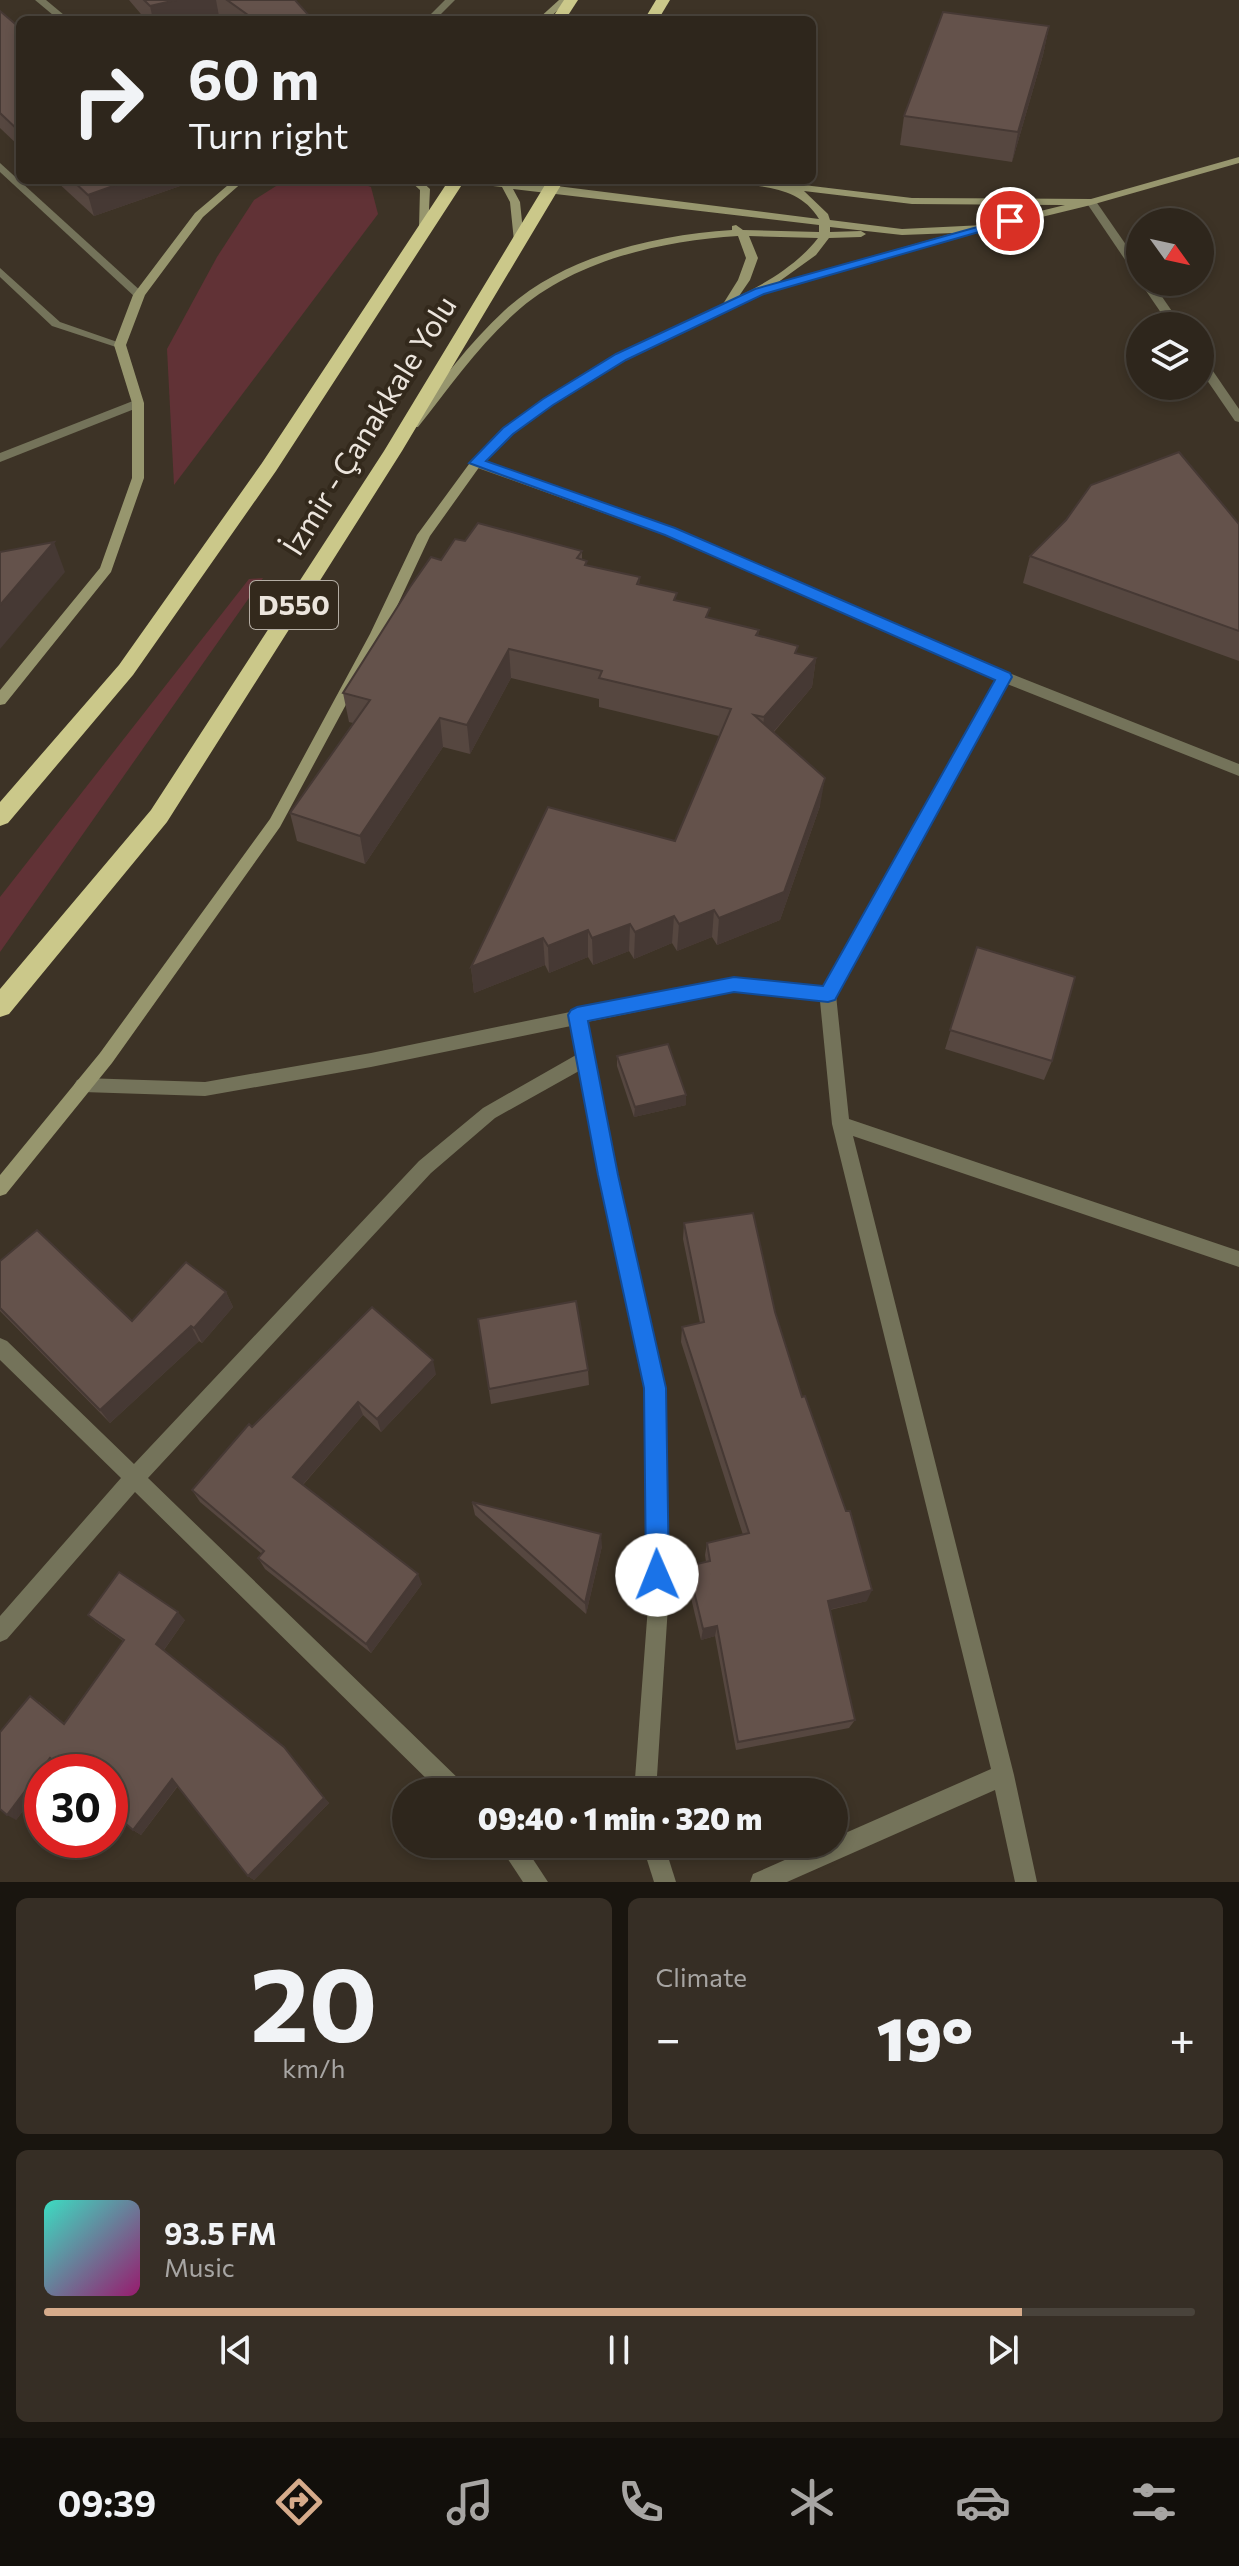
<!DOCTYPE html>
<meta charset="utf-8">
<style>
:root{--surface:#2e261c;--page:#362e25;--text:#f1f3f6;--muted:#a7a5a3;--line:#49433b;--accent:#d6ab8b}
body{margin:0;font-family:Commissioner,sans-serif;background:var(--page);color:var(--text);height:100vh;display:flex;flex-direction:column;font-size:30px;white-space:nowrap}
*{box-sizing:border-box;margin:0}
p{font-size:26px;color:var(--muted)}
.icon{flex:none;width:44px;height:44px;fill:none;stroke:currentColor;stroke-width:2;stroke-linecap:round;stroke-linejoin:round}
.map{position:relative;height:1882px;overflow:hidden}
.side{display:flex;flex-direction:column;gap:16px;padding:16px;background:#19150f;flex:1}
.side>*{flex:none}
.top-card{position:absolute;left:16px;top:16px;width:800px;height:168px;border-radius:12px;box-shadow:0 4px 12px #0003,0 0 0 2px var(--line);background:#2e261c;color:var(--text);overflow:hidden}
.needle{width:52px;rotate:123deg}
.buttons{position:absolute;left:1126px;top:208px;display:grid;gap:16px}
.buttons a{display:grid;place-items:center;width:88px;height:88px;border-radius:50%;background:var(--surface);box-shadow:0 4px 12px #0003,0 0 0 2px var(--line);font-size:40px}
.speed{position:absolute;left:24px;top:1754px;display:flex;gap:16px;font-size:40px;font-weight:700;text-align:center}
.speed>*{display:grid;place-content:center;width:104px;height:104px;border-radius:50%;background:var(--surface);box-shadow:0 4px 12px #0003,0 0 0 2px var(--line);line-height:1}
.speed .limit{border:12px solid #d22;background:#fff;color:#111}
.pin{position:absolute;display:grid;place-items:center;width:68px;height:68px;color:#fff;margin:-34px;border:4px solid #fff;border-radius:50%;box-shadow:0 2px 8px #0007}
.me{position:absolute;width:88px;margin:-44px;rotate:359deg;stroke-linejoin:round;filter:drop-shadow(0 0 6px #0008)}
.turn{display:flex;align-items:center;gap:28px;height:168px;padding:0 40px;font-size:36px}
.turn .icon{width:104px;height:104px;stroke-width:2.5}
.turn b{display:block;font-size:56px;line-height:68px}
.big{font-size:60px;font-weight:800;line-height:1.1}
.side .widget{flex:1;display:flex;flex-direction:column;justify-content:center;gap:12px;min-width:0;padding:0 28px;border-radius:12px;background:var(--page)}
.side .dial{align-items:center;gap:0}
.dial b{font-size:104px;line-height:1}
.song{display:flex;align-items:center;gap:24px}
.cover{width:96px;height:96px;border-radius:12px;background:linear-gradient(135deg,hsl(170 70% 55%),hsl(320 70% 35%))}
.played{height:8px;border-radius:4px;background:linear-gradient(90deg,var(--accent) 85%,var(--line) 85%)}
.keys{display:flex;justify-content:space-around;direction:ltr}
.heat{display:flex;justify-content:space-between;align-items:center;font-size:44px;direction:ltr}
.side .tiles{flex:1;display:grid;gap:16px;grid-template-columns:1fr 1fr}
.widget:last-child{grid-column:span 2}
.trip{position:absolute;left:392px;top:1778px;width:456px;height:80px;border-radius:40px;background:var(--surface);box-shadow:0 4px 12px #0003,0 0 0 2px var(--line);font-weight:800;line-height:80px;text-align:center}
.tabs{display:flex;height:128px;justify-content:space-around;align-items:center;background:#120f0b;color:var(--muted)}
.tabs .icon{width:56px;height:56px}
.tabs .active{color:var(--accent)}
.tabs b{font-size:36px;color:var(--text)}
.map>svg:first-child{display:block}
</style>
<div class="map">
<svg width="1239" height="1882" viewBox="0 0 1239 1882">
<rect width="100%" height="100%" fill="#3d3326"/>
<!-- green -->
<g fill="#613236">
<path d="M293,180h58l20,7 7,27 -204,271 -7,-136 50,-92 37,-57 30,-19z"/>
<path d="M263,578l-263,374v-55l249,-318z"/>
</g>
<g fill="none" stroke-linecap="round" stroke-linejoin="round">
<!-- lane -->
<g fill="#74735a" fill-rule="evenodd">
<path d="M1087,200h8l45,65v11l-6,-3 -48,-71z"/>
<path d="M1140,282h12l30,44h-12z"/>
<path d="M1200,357l4,1 35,51v13l-4,-1 -35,-51z"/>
</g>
<!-- street -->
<g fill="#74735a" fill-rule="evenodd">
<path d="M35,0h11l24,20h-11z"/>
<path d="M445,0h10l-20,20h-10z"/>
<path d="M0,163l143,130v4h-8l-135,-125z"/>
<path d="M0,268l60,54 66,23 -10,2 -64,-21 -52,-49z"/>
<path d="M138,399l4,1v6l-142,56v-9z"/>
<path d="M476,459l199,70 334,144 230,91v12l-232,-92 -171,311 13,124 390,132v16l-386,-131 161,639 23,107h-22l-20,-92 -208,92h-37l3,-8 68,-30h13v-6l157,-69 -159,-645 -12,-123 -86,-9 -147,30 30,153 48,213 3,218 -12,186h-22l14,-186 -3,-218 -66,-317 -84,47 -64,55 -283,305 316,306 3,8h-27l-305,-300 -128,147 -7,3v-26l121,-138 -121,-118v-22l7,3 127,123 285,-303 64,-53 93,-53 -5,-29 -200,41 -166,29 -122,-4 -6,-2 -3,-5 3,-5 6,-2 122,4 166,-29 199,-41 7,-4 4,2 153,-32 90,10 172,-309 -331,-144 -193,-69v-6z"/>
<path d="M498,1844h25l25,38h-25z"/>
<path d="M642,1844h22l12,38h-22z"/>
</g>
<!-- secondary -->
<g fill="#97966e" fill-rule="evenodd">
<path d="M559,0h10l-22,20h-10z"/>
<path d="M1239,157v6l-148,42 -107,26 -23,1 2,3 -1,2 -196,55 -141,68 -73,45 -40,29 -32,32 -50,70 -46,98 -104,193 -168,236 -106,131 -6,2v-21l100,-122 170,-234 100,-185 47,-99 55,-75 32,-32 40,-29 73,-45 106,-50 15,-24 8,-22 -8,-22c-77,5 -165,24 -224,78 -37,33 -65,74 -96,113h-8v-6c30,-38 59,-78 95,-111 59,-54 150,-75 227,-80v-4l4,-1 7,5 76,2v-7l-306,-36 7,13 4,39 -5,3 -5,-3 -4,-39 -8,-15 -36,-4 -5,-3h48l310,39c-18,-31 -52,-32 -84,-36l-5,-3h32l150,18 179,1zM804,191l108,13 153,1 -81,20 -82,4 -72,-9 -2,-6zM830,227l72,8 52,-2 -177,50 39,-28 13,-17 32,-1 5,-3 -5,-3 -31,1zM749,236l69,2c-19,25 -51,45 -79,58l11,-16 8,-22z"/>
<path d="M234,180h11l-42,37 -58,78 -19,50 18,58v75l-33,94 -106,132 -5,1v-15l100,-122 32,-90v-75l-18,-58 19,-50 62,-82z"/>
<path d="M409,180h11l10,9 -2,41 -9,-2 1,-38z"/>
</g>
<!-- highway -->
<g fill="#cbc88a" fill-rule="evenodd">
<path d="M564,0h14l-13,20h-14z"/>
<path d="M656,0h14l-12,20h-14z"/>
<path d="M449,180h16l-189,291 -143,204 -125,148 -8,3v-24l119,-137 143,-202z"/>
<path d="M548,180h16l-162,271 -235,371 -158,192 -9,3v-28l151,-179 233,-359z"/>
</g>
</g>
<!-- wall -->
<g fill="#564740">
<path d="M129,0h166l18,20h-89l-5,-4 -16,4h-57z"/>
<path d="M0,11l20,17v119l-20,-19z"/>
<path d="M1049,26l-6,29 -31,107 -112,-17 4,-29z"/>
<path d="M55,180h124l1,6 -86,30z"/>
<path d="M1239,524v137l-216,-78 7,-27z"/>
<path d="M465,541l117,10v8l5,7 53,11 -1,8 38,16 32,17 50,12 -1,6 39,18 19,4 -4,29 -38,45 46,74 -40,114 -63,25 -5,-8 -35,14 -5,-8 -38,16 -5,-8 -36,14 -5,-8 -39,16 -4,-8 -71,28 -3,-26 204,-126 44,-105 -120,-29v-8l-88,-21 -41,76 -27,-7 -78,117 -68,-23 -7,-28 63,-90 -4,-1 -6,-29 98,-133z"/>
<path d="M977,947l75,114 -8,19 -99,-31z"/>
<path d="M617,1056l69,49 -52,12 -17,-51z"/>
<path d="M684,1223l91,89 92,289 -37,9 25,110 -6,8 -113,22 -21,-114 -14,4 -15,-63 2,-11 18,-4 -1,-7 2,-12 36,-8 -62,-193 1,-15 18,-4 -17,-84z"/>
<path d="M0,1261l132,60 94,-29 7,15 -31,36 -3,-2 -89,82 -110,-112z"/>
<path d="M478,1319l110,51 1,15 -98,19z"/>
<path d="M436,1374l-55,58 -18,-17 -60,70 119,99 -51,69 -106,-84 -7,-11 4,-4 -62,-52 -8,-12 60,-63z"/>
<path d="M472,1502l130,44 -16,68 -111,-99z"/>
<path d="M88,1615l97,5 -21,30 165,153 -75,77 -6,-4 -70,-90 -37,49 -8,-5 -75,-65 -42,55 23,-118 25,21 59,-82 -27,-19z"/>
</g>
<!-- shaded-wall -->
<g fill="#463934">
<path d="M176,0h40l3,16 -16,4h-50l-3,-14z"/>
<path d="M1049,26l-6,29 -31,107 6,-30z"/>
<path d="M130,180h49l1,6 -86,30 -6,-21z"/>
<path d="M54,542l11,30 -65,77v-44z"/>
<path d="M509,649l2,29 -41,76 -3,-29z"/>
<path d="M816,658l-4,29 -51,59 3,-29z"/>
<path d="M440,718l3,29 -78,117 -5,-28z"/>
<path d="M825,778l-5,28 -40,114 -63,25 2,-27z"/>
<path d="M714,910l-2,27 -35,14 2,-27z"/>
<path d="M674,916l-2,27 -38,16 1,-27z"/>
<path d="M630,924l-1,27 -36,14 -1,-27z"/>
<path d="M588,930v27l-39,16 -1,-27z"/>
<path d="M543,938l2,27 -71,28 -3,-26z"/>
<path d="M686,1095v10l-52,12 1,-10z"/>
<path d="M226,1292l7,15 -31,36 -8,-15z"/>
<path d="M191,1326l8,15 -89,82 -10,-13z"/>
<path d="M433,1360l3,14 -55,58 -4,-13z"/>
<path d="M358,1402l5,13 -64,74 -6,-12z"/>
<path d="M601,1534l1,12 -16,68 -1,-11z"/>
<path d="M418,1574l4,10 -51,69 -5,-9z"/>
<path d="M872,1590l-5,11 -44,10 5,-10z"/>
<path d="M178,1612l7,8 -22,31 -7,-7z"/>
<path d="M717,1626l-2,10 -14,4 2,-11z"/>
<path d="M289,1753l40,50 -75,77 -6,-4z"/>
<path d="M50,1758l9,6 -6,8h-11v14l-26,34 -9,-5z"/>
<path d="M172,1779l7,5 -38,51 -8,-5z"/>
</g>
<!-- building -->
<g fill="#64524b" stroke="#463934" stroke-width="2">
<path d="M144,0h32l-26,6z"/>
<path d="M227,0h68l18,20h-58z"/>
<path d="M0,11l20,17v104l-20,-19z"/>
<path d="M943,12l106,14 -31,106 -114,-16z"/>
<path d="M72,180h58l-42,15z"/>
<path d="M1179,452l60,72v107l-209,-75 36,-36 25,-35z"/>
<path d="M478,523l104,28 -5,7 10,3 -2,4 55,12 -3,7 40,9 -3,7 36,8 -4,9 53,13 -3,5 42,11 -3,7 21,5 -52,59 -10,-2 71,63 -41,114 -65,26 -5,-8 -35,14 -5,-8 -39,16 -5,-8 -38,14 -4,-8 -40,16 -5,-8 -72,29 77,-160 127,34 56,-132 -132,-31 3,-7 -93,-22 -42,76 -27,-7 -80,118 -70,-23 80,-113 -27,-7 67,-106 21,-30 10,3 14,-21 10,2z"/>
<path d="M54,542l-54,63v-53z"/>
<path d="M977,947l98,30 -23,84 -102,-31z"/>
<path d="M668,1044l18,51 -51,12 -18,-51z"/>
<path d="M753,1213l22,99 27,85 3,-1 41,115h4l22,79 -44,11 27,119 -117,22 -21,-116 -14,3 -15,-63 22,-5 -3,-18 42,-10 -67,-206 22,-5 -20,-99z"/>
<path d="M37,1230l95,91 54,-59 40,30 -32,36 -3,-2 -91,84 -100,-102v-47z"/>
<path d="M576,1301l12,69 -99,19 -11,-70z"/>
<path d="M372,1307l61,53 -56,59 -19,-17 -65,75 125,97 -52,70 -108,-86 6,-7 -72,-61 57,-66 3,3z"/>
<path d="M472,1502l129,32 -16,69z"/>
<path d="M119,1572l59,40 -22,32 128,103 40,51 -76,78 -76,-97 -39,51 -23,-20v-38h-44l-16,-14 -43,57 -7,-6v-77l30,-36 34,28 60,-84 -36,-25z"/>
</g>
<!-- route -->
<path fill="#1a73e8" stroke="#114b97" stroke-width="2" d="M1006,219l11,2 -253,73 -138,66 -73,45 -40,29 -27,27 189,67 335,145 2,4 -177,323 -7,2 -94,-10 -146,29 30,154 48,213 3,187 -3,8 -9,4 -8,-4 -3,-8 -2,-187 -46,-213 -30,-160 3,-5 6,-3 157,-30 89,9 172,-306 -330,-145 -196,-72 34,-35 40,-29 73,-45 139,-65z"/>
<g text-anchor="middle" stroke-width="8" stroke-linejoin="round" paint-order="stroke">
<!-- shield labels -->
<rect fill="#33291c" stroke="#b4ada3" stroke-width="2" x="250" y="581" width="88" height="48" rx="6"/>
<g font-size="28" font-weight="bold" fill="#ece5dd">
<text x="294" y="615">D550</text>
</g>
<!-- street labels -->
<g font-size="30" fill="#ece5dd" stroke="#33291c">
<text transform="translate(370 426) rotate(-58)" y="10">İzmir - Çanakkale Yolu</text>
</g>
</g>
</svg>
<div class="buttons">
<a><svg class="needle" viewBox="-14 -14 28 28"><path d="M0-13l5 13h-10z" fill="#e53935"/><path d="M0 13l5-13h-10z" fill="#a7a5a3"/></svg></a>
<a><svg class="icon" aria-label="layers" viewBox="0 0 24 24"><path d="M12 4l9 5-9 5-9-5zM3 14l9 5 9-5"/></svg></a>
</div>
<div class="speed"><div class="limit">30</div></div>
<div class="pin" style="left:1010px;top:221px;background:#d93025"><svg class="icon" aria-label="arrive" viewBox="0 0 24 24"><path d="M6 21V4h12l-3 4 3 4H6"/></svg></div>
<svg class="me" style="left:657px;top:1575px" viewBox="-20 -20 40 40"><circle r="19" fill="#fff"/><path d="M0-13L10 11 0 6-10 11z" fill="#1a73e8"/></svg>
<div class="trip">09:40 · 1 min · 320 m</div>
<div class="top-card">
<div class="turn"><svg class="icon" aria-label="right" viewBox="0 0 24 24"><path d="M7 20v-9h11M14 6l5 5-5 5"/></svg><div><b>60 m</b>Turn right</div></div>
</div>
</div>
<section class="side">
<div class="tiles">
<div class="widget dial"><b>20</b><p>km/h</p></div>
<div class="widget"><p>Climate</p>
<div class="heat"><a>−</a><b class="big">19°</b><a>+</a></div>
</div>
<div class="widget">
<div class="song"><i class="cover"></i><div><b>93.5 FM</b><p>Music</p></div></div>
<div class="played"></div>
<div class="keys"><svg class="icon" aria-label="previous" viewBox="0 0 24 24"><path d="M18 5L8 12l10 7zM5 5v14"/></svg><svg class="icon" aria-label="pause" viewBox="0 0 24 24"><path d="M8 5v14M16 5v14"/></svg><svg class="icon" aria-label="next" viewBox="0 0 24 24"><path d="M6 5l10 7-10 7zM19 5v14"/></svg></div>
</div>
</div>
</section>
<nav class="tabs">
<b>09:39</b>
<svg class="icon active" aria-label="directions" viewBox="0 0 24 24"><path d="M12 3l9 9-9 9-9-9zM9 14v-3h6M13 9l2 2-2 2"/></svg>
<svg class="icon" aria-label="music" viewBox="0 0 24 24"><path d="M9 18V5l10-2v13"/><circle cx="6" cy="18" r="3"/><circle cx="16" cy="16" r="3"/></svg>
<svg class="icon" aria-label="phone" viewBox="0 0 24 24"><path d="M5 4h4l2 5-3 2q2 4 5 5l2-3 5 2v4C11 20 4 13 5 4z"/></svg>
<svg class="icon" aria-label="climate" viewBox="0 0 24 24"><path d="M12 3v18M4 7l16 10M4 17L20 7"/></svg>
<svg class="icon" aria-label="car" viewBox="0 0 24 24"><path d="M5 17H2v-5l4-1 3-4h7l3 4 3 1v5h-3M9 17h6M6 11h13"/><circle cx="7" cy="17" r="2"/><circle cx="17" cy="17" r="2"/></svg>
<svg class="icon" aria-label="filters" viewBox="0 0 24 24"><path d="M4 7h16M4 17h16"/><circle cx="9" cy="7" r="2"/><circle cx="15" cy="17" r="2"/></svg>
</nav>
